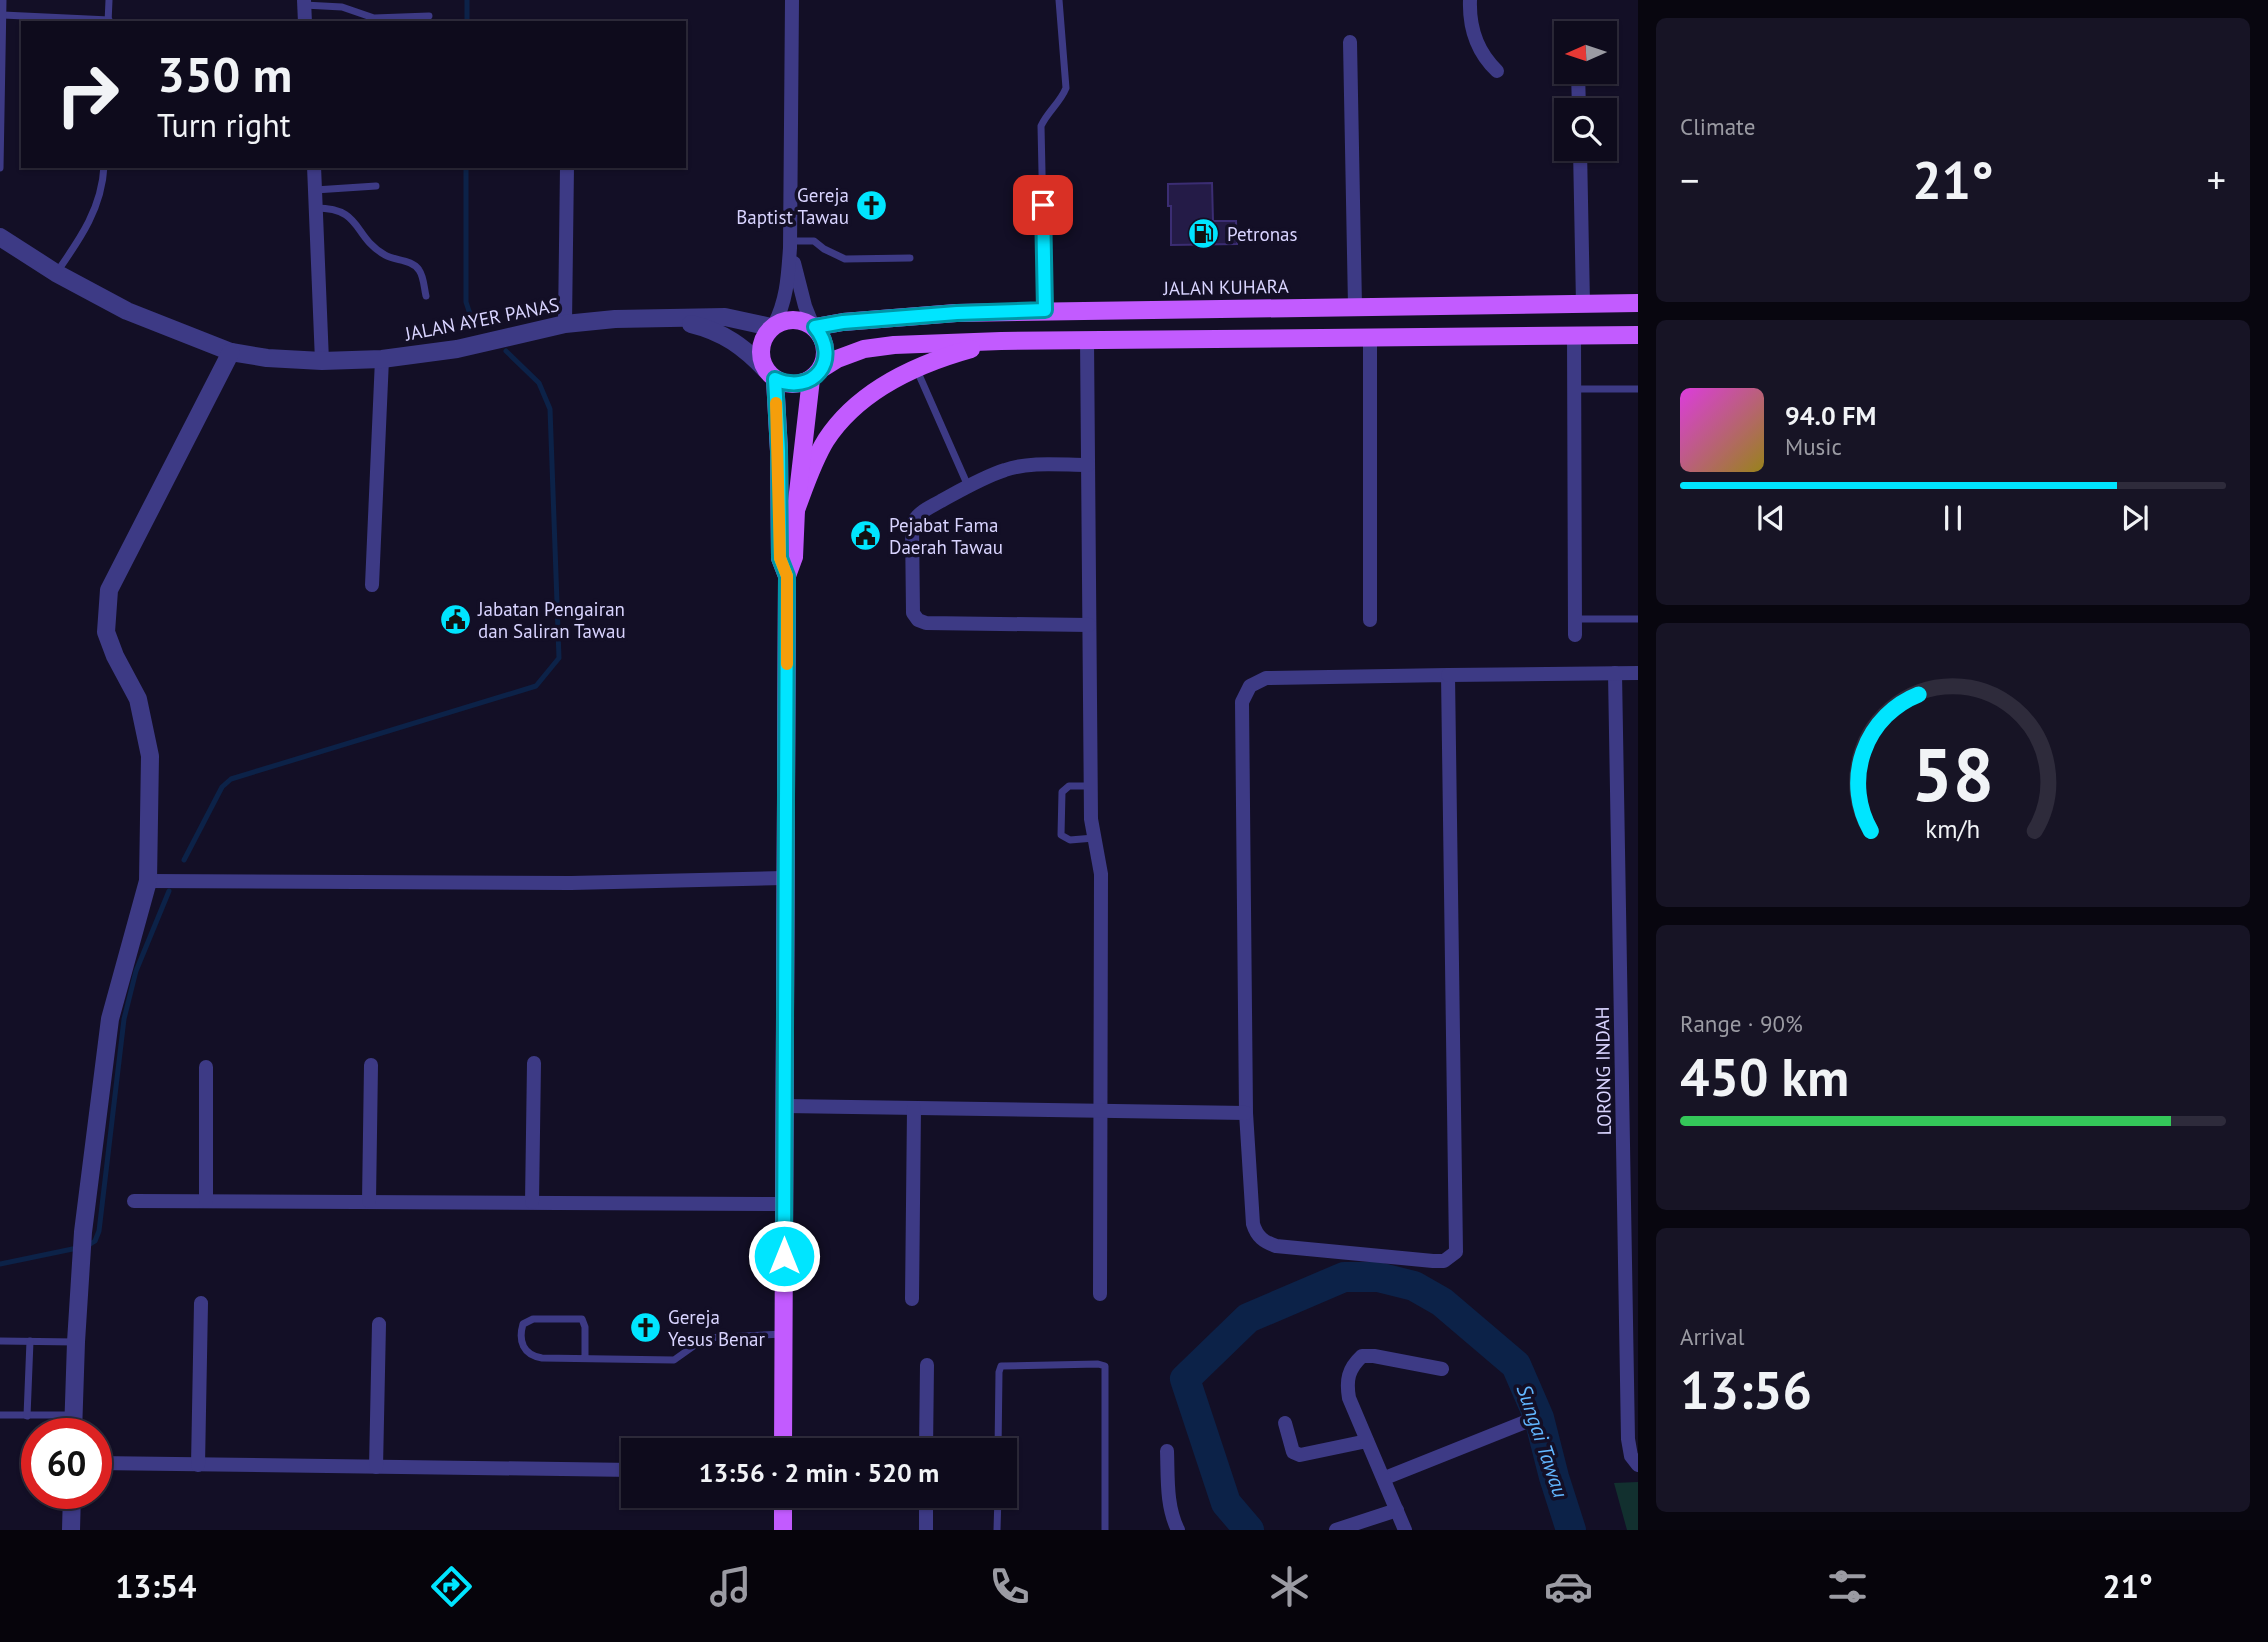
<!DOCTYPE html>
<meta charset="utf-8">
<style>
:root{--surface:#0e0b1c;--page:#171425;--text:#f1f3f6;--muted:#9b9ba3;--line:#2e2b3b;--accent:#00e5ff}
body{margin:0;font-family:"PT Sans",sans-serif;background:var(--page);color:var(--text);height:100vh;display:flex;flex-direction:column;font-size:26px;white-space:nowrap}
*{box-sizing:border-box;margin:0}
p{font-size:23px;color:var(--muted)}
.icon{flex:none;width:38px;height:38px;fill:none;stroke:currentColor;stroke-width:2;stroke-linecap:round;stroke-linejoin:round}
.map{position:relative;flex:1;overflow:hidden}
.sheet{display:flex;flex-direction:column;gap:18px;padding:18px;background:#08060f;width:630px}
.sheet>*{flex:none}
.guide{position:absolute;left:21px;top:21px;width:665px;height:147px;border-radius:0px;box-shadow:0 2px 5px #0004,0 0 0 2px var(--line);background:#0e0b1c;color:var(--text);overflow:hidden}
.needle{width:46px;rotate:267deg}
.controls{position:absolute;left:1554px;top:21px;display:grid;gap:14px}
.controls a{display:grid;place-items:center;width:63px;height:63px;border-radius:0px;background:var(--surface);box-shadow:0 2px 5px #0004,0 0 0 2px var(--line);font-size:35px}
.speed{position:absolute;left:21px;top:1418px;display:flex;gap:14px;font-size:35px;font-weight:700;text-align:center}
.speed>*{display:grid;place-content:center;width:91px;height:91px;border-radius:50%;background:var(--surface);box-shadow:0 2px 5px #0004,0 0 0 2px var(--line);line-height:1}
.speed .limit{border:10px solid #d22;background:#fff;color:#111}
.pin{position:absolute;display:grid;place-items:center;width:60px;height:60px;color:#fff;margin:-30px;border-radius:14px;box-shadow:0 4px 10px #0006}
.me{position:absolute;width:77px;margin:-38px;rotate:0deg;stroke-linejoin:round;filter:drop-shadow(0 0 5px #0008)}
.turn{display:flex;align-items:center;gap:24px;height:147px;padding:0 21px;font-size:32px}
.turn .icon{width:91px;height:91px;stroke-width:2.5}
.turn b{display:block;font-size:49px;line-height:60px}
.big{font-size:52px;font-weight:600;line-height:1.1}
.sheet .widget{flex:1;display:flex;flex-direction:column;justify-content:center;gap:10px;min-width:0;padding:0 24px;border-radius:10px;background:var(--page)}
.sheet .dial{align-items:center;gap:0}
.dial svg{height:182px;overflow:visible;fill:none;stroke:var(--line);stroke-width:7;stroke-linecap:round;text-anchor:middle}
.dial text{fill:var(--text);stroke:none}
.song{display:flex;align-items:center;gap:21px}
.cover{width:84px;height:84px;border-radius:10px;background:linear-gradient(135deg,hsl(300 70% 55%),hsl(50 70% 35%))}
.played{height:7px;border-radius:4px;background:linear-gradient(90deg,var(--accent) 80%,var(--line) 80%)}
.keys{display:flex;justify-content:space-around;direction:ltr}
.heat{display:flex;justify-content:space-between;align-items:center;font-size:38px;direction:ltr}
.charge{height:10px;border-radius:5px;background:linear-gradient(90deg,#34c759 90%,var(--line) 0)}
.trip{position:absolute;left:621px;top:1438px;width:396px;height:70px;border-radius:0px;background:var(--surface);box-shadow:0 2px 5px #0004,0 0 0 2px var(--line);font-weight:600;line-height:70px;text-align:center}
.dock{display:flex;height:112px;justify-content:space-around;align-items:center;background:#06040b;color:var(--muted)}
.dock .icon{width:49px;height:49px}
.dock .selected{color:var(--accent)}
.dock b{font-size:32px;color:var(--text)}
main{display:flex;flex:1;min-height:0}
.map>svg:first-child{display:block}
</style>
<main>
<div class="map">
<svg width="1638" height="1530" viewBox="0 0 1638 1530">
<rect width="100%" height="100%" fill="#130f26"/>
<!-- green -->
<path fill="#12302f" d="M1638,1482v48h-11l-13,-47z"/>
<g fill="none" stroke-linecap="round" stroke-linejoin="round">
<!-- stream -->
<g stroke="#0c2248" stroke-width="5">
<path d="M467,23v-23"/>
<path d="M466,166v136l5,15"/>
<path d="M184,860l38,-73 9,-8 305,-93 23,-28 -9,-249 -11,-26 -33,-32"/>
<path d="M0,1264l87,-18 8,-5 4,-10 25,-212 12,-48 33,-80"/>
</g>
<!-- river -->
<path stroke="#0c2248" stroke-width="30" d="M1249,1530l-23,-27 -41,-124 63,-61 96,-41h34l36,9 28,16 74,63 23,53 15,59 17,53"/>
</g>
<!-- building -->
<path fill="#241b47" stroke="#3b2d73" stroke-width="2" d="M1212,183l1,38h23l1,23 -66,1v-39h-3v-22z"/>
<g fill="none" stroke-linecap="round" stroke-linejoin="round">
<!-- service -->
<g stroke="#3d3a85" stroke-width="7">
<path d="M304,5l38,2 32,11 55,-2"/>
<path d="M3,15l106,5"/>
<path d="M108,23l1,-23"/>
<path d="M0,168l3,-168"/>
<path d="M315,190l61,-4"/>
<path d="M316,208c47,0 36,28 69,47 10,6 27,4 34,15 5,7 5,18 7,26"/>
<path d="M790,241h24l10,8 21,10 65,-1"/>
<path d="M57,272c23,-33 45,-64 47,-106"/>
<path d="M1045,310l-4,-184c7,-15 19,-23 25,-38l-7,-88"/>
<path d="M916,368l52,118"/>
<path d="M1574,389h64"/>
<path d="M1575,619h63"/>
<path d="M1090,786h-21l-7,6 -1,43 9,5 24,-2"/>
<path d="M0,1341l76,1"/>
<path d="M585,1358v-31l-3,-8h-49l-10,5c-5,17 0,31 19,34l132,2 31,-22 78,-4"/>
<path d="M0,1415h73"/>
<path d="M27,1416l3,-75"/>
<path d="M998,1451l1,-79 2,-6 97,-2 7,2v164"/>
<path d="M997,1530l1,-34"/>
</g>
<!-- minor -->
<g stroke="#3d3a85" stroke-width="14">
<path d="M304,0l1,23"/>
<path d="M1470,0c-1,27 7,52 27,71"/>
<path d="M1350,42l5,264"/>
<path d="M1578,72l1,38"/>
<path d="M1580,149l3,155"/>
<path d="M314,166l8,195"/>
<path d="M794,263l11,43 8,20"/>
<path d="M565,324l2,-158"/>
<path d="M774,325c13,-25 14,-49 16,-77l2,-248"/>
<path d="M1574,335l1,300"/>
<path d="M1087,339l4,480 10,55 -1,420"/>
<path d="M1088,465c-27,0 -57,-4 -83,5 -22,7 -44,20 -64,31 -12,7 -24,11 -29,24l1,88 5,7 8,3 163,2"/>
<path d="M372,585l10,-226"/>
<path d="M1370,620v-284"/>
<path d="M1615,673l13,766 3,17 7,9"/>
<path d="M1448,675l8,577 -12,9h-11l-157,-15c-12,-4 -19,-9 -23,-22l-7,-111 -4,-411 8,-16 16,-8z"/>
<path d="M1448,675l190,-2"/>
<path d="M148,881l423,2 213,-5"/>
<path d="M785,1106l461,7"/>
<path d="M134,1201l650,3"/>
<path d="M206,1201v-134"/>
<path d="M369,1201l2,-136"/>
<path d="M532,1202l2,-139"/>
<path d="M912,1299l2,-191"/>
<path d="M1285,1423l8,29 7,3 67,-14"/>
<path d="M926,1451l1,-86"/>
<path d="M1167,1451c1,27 -1,55 11,79"/>
<path d="M96,1463l538,7"/>
<path d="M198,1465l3,-162"/>
<path d="M376,1467l3,-143"/>
<path d="M1385,1478l140,-56"/>
<path d="M926,1530v-34"/>
<path d="M1336,1530l61,-20"/>
<path d="M1405,1530l-56,-132c-3,-18 -1,-29 13,-42h12l68,13"/>
</g>
<!-- tertiary -->
<g stroke="#3d3a85" stroke-width="18">
<path d="M0,237l56,36 71,38 104,41 36,6 55,3 60,-2 75,-10 108,-25 50,-5 110,-2 46,10"/>
<path d="M691,324c33,8 53,23 76,47"/>
<path d="M73,1433l3,-91 7,-110 27,-213 38,-138 2,-125 -12,-57 -23,-43 -9,-24 3,-42 122,-238"/>
<path d="M71,1530l1,-37"/>
</g>
<!-- primary -->
<g stroke="#c25bff" stroke-width="18">
<circle cx="793" cy="352" r="32"/>
<path d="M815,327l28,-5 113,-9 682,-10"/>
<path d="M821,369l16,-10 27,-10 30,-4 107,-4 637,-6"/>
<path d="M775,379l4,72 1,107 7,18 -4,875"/>
<path d="M796,510c9,-24 17,-49 30,-70 32,-49 91,-76 145,-91"/>
<path d="M787,576l7,-19 2,-47 15,-131"/>
<path d="M783,1530v-34"/>
</g>
</g>
<g fill="none" stroke-linecap="round" stroke-linejoin="round">
<defs>
<path id="route" d="M784,1256l3,-680 -7,-18 -1,-107 -4,-72c38,17 67,-19 40,-52l28,-5 114,-9 88,-3 -2,-105"/>
</defs>
<!-- route casing -->
<use href="#route" stroke="#0095a6" stroke-width="18"/>
<!-- route -->
<use href="#route" stroke="#00e5ff" stroke-width="12"/>
<!-- slow -->
<path stroke="#f59e0b" stroke-width="12" d="M776,403l4,155 7,18v88"/>
</g>
<!-- icons -->
<defs>
<symbol id="church-disc" viewBox="-11 -11 22 22"><circle r="9.5" fill="#00e5ff" stroke="#130f26"/><path d="M-1.2-6h2.4v3.5h3.3v2.4h-3.3V6h-2.4V-.1h-3.3v-2.4h3.3Z" fill="#111"/></symbol>
<symbol id="fuel-disc" viewBox="-11 -11 22 22"><circle r="9.5" fill="#00e5ff" stroke="#130f26"/><path d="M-5.5-6h7V0h2V4h1.3V-2.5L3-4.5l.8-.8L6-3V5H2.5V1h-1V6h-7ZM-4.2-4.7v3.2H.2V-4.7Z" fill="#111"/></symbol>
<symbol id="civic-disc" viewBox="-11 -11 22 22"><circle r="9.5" fill="#00e5ff" stroke="#130f26"/><path d="M-.6-6.5H3V-4.5H.6V-3L4-1V1h2V6H-6V1h2V-1L-.6-3ZM-1.2 2.5V6h2.4V2.5Z" fill="#111"/></symbol>
</defs>
<g fill-rule="evenodd">
<use href="#church-disc" x="854" y="188" width="35" height="35"/>
<use href="#fuel-disc" x="1186" y="216" width="35" height="35"/>
<use href="#civic-disc" x="848" y="518" width="35" height="35"/>
<use href="#civic-disc" x="438" y="602" width="35" height="35"/>
<use href="#church-disc" x="628" y="1310" width="35" height="35"/>
</g>
<g text-anchor="middle" stroke-width="7" stroke-linejoin="round" paint-order="stroke">
<!-- poi labels -->
<g font-size="19" fill="#d9d4ff" stroke="#130f26" text-anchor="start">
<text x="849" y="202" text-anchor="end">Gereja<tspan x="849" dy="22">Baptist Tawau</tspan></text>
<text x="1227" y="241">Petronas</text>
<text x="889" y="532">Pejabat Fama<tspan x="889" dy="22">Daerah Tawau</tspan></text>
<text x="478" y="616">Jabatan Pengairan<tspan x="478" dy="22">dan Saliran Tawau</tspan></text>
<text x="668" y="1324">Gereja<tspan x="668" dy="22">Yesus Benar</tspan></text>
</g>
<!-- street labels -->
<g font-size="19" fill="#d9d4ff" stroke="#130f26">
<text transform="translate(1226 287) rotate(-1)" y="7">JALAN KUHARA</text>
<text transform="translate(482 319) rotate(-11)" y="7">JALAN AYER PANAS</text>
<text transform="translate(1603 1071) rotate(-91)" y="7">LORONG INDAH</text>
</g>
<!-- water labels -->
<g font-size="21" font-style="italic" fill="#62b6ff" stroke="#130f26">
<text transform="translate(1542 1441) rotate(71)" y="7">Sungai Tawau</text>
</g>
</g>
</svg>
<div class="controls">
<a><svg class="needle" viewBox="-14 -14 28 28"><path d="M0-13l5 13h-10z" fill="#e53935"/><path d="M0 13l5-13h-10z" fill="#9b9ba3"/></svg></a>
<a><svg class="icon" aria-label="search" viewBox="0 0 24 24"><circle cx="10" cy="10" r="6"/><path d="M15 15l6 6"/></svg></a>
</div>
<div class="speed"><div class="limit">60</div></div>
<div class="pin" style="left:1043px;top:205px;background:#d93025"><svg class="icon" aria-label="arrive" viewBox="0 0 24 24"><path d="M6 21V4h12l-3 4 3 4H6"/></svg></div>
<svg class="me" style="left:784px;top:1256px" viewBox="-20 -20 40 40"><circle r="17" fill="#00e5ff" stroke="#fff" stroke-width="3"/><path d="M0-11L8 9 0 5-8 9z" fill="#fff"/></svg>
<div class="trip">13:56 · 2 min · 520 m</div>
<div class="guide">
<div class="turn"><svg class="icon" aria-label="right" viewBox="0 0 24 24"><path d="M7 20v-9h11M14 6l5 5-5 5"/></svg><div><b>350 m</b>Turn right</div></div>
</div>
</div>
<section class="sheet">
<div class="widget"><p>Climate</p>
<div class="heat"><a>−</a><b class="big">21°</b><a>+</a></div>
</div>
<div class="widget">
<div class="song"><i class="cover"></i><div><b>94.0 FM</b><p>Music</p></div></div>
<div class="played"></div>
<div class="keys"><svg class="icon" aria-label="previous" viewBox="0 0 24 24"><path d="M18 5L8 12l10 7zM5 5v14"/></svg><svg class="icon" aria-label="pause" viewBox="0 0 24 24"><path d="M8 5v14M16 5v14"/></svg><svg class="icon" aria-label="next" viewBox="0 0 24 24"><path d="M6 5l10 7-10 7zM19 5v14"/></svg></div>
</div>
<div class="widget dial"><svg viewBox="0 0 100 80">
<path d="M14 69A42 42 0 1 1 86 69"/>
<path d="M14 69A42 42 0 0 1 35 9" stroke="#00e5ff"/>
<text x="50" y="56" font-size="32" font-weight="700">58</text>
<text x="50" y="72" font-size="11">km/h</text>
</svg></div>
<div class="widget"><p>Range · 90%</p><b class="big">450 km</b><div class="charge"></div></div>
<div class="widget"><p>Arrival</p><b class="big">13:56</b></div>
</section>
</main>
<nav class="dock">
<b>13:54</b>
<svg class="icon selected" aria-label="directions" viewBox="0 0 24 24"><path d="M12 3l9 9-9 9-9-9zM9 14v-3h6M13 9l2 2-2 2"/></svg>
<svg class="icon" aria-label="music" viewBox="0 0 24 24"><path d="M9 18V5l10-2v13"/><circle cx="6" cy="18" r="3"/><circle cx="16" cy="16" r="3"/></svg>
<svg class="icon" aria-label="phone" viewBox="0 0 24 24"><path d="M5 4h4l2 5-3 2q2 4 5 5l2-3 5 2v4C11 20 4 13 5 4z"/></svg>
<svg class="icon" aria-label="climate" viewBox="0 0 24 24"><path d="M12 3v18M4 7l16 10M4 17L20 7"/></svg>
<svg class="icon" aria-label="car" viewBox="0 0 24 24"><path d="M5 17H2v-5l4-1 3-4h7l3 4 3 1v5h-3M9 17h6M6 11h13"/><circle cx="7" cy="17" r="2"/><circle cx="17" cy="17" r="2"/></svg>
<svg class="icon" aria-label="filters" viewBox="0 0 24 24"><path d="M4 7h16M4 17h16"/><circle cx="9" cy="7" r="2"/><circle cx="15" cy="17" r="2"/></svg>
<b>21°</b>
</nav>
